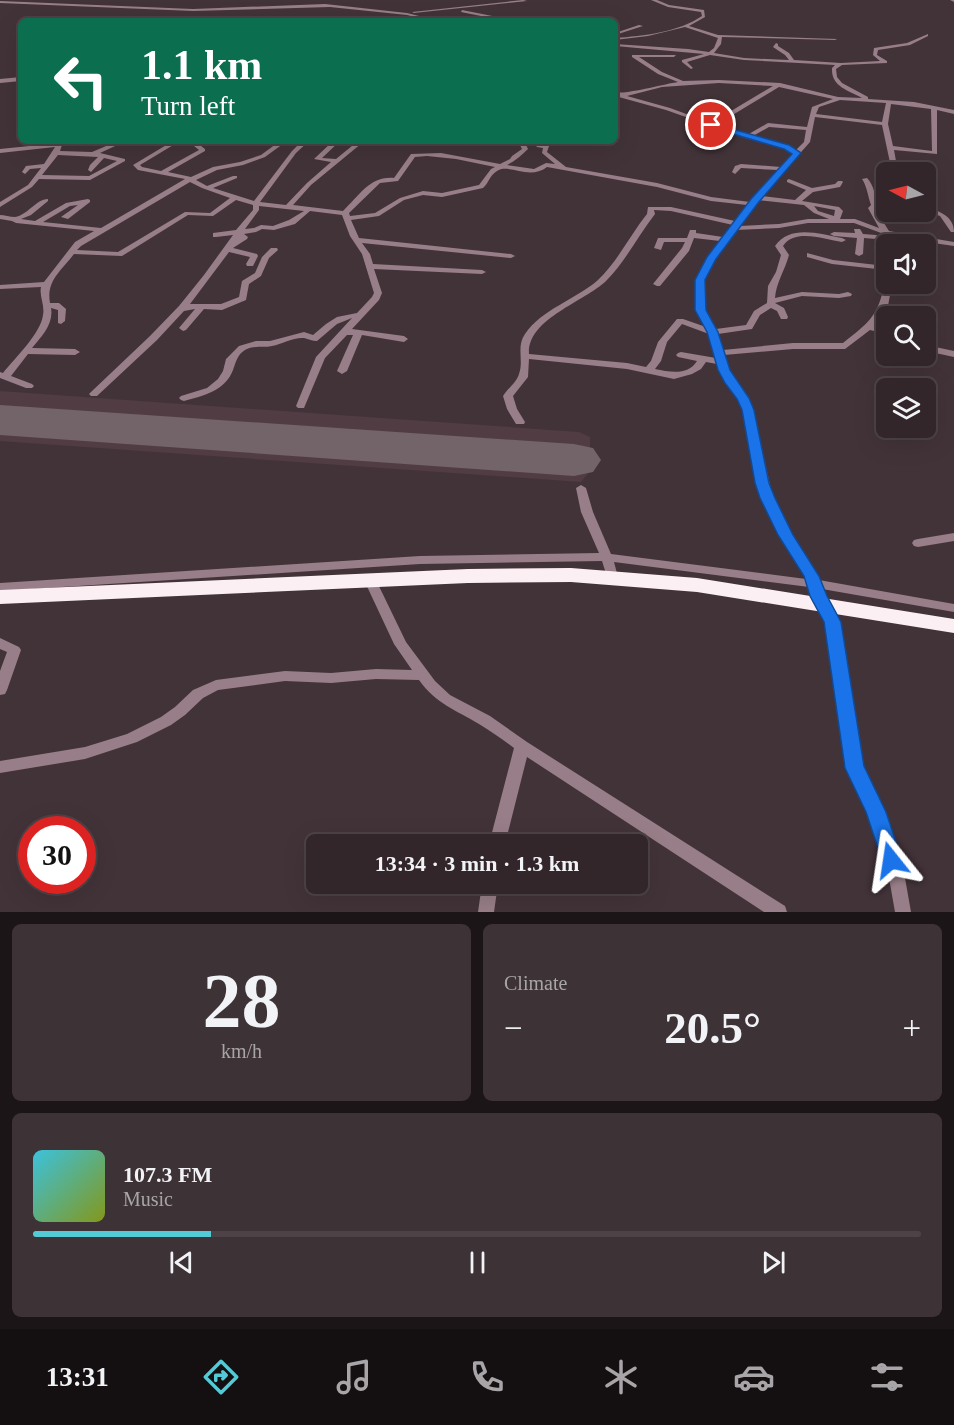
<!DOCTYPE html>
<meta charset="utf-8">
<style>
:root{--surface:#32262a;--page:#3d3236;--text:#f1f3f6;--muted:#a8a5a8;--line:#4d4347;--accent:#52cbd7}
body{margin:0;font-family:"Times New Roman",serif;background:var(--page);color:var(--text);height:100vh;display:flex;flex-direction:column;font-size:22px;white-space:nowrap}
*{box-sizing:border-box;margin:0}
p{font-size:20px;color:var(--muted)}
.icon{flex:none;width:33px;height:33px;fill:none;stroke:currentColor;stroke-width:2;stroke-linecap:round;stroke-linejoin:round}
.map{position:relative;height:912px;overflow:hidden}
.panel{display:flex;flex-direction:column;gap:12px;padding:12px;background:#1c1517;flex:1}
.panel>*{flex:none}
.hud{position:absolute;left:18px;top:18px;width:600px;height:126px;border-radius:9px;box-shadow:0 6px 24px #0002,0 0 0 2px var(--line);background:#0b6e4f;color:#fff;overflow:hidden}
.needle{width:39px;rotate:277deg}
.tools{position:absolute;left:876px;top:162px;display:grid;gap:12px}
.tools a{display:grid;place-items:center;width:60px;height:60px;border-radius:9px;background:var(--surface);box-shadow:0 6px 24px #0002,0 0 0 2px var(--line);font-size:30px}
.speed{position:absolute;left:18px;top:816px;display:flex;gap:12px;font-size:30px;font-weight:700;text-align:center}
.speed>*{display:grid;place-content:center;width:78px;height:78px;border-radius:50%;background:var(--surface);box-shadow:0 6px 24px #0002,0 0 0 2px var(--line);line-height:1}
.speed .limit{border:9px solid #d22;background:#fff;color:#111}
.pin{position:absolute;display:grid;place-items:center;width:51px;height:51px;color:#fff;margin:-26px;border:3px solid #fff;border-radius:50%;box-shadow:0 2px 6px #0007}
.me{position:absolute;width:66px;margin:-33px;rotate:345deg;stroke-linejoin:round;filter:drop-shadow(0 0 4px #0008)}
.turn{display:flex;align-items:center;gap:21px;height:126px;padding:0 24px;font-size:27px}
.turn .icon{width:78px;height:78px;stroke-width:2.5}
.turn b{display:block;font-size:42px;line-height:51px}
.big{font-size:45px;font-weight:600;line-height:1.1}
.panel .card{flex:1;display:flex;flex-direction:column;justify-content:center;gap:9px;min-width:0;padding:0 21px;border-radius:9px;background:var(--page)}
.panel .dial{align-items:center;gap:0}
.dial b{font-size:78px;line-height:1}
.song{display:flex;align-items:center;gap:18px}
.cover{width:72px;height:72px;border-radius:9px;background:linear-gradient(135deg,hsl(190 70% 55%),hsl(70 70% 35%))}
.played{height:6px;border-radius:3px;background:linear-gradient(90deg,var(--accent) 20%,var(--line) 20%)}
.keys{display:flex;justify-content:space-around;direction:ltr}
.heat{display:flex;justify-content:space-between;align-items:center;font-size:33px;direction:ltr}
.panel .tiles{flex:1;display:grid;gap:12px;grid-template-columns:1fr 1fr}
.card:last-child{grid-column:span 2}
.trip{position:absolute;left:306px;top:834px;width:342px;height:60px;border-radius:9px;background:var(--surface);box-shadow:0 6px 24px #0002,0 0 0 2px var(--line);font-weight:600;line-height:60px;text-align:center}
.tab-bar{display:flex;height:96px;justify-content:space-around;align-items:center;background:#140f11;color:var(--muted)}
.tab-bar .icon{width:42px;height:42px}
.tab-bar .active{color:var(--accent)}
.tab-bar b{font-size:27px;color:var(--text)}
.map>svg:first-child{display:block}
</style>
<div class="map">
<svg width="954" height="912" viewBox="0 0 954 912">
<rect width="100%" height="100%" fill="#423338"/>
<!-- built -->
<path fill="#513c44" d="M0,391l579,41 11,5v34l-9,11 -581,-41z"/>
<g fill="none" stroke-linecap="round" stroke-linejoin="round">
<!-- runway -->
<path fill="#726469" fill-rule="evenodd" d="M0,405l574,39 19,4 8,12 -8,12 -19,4 -574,-41z"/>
<!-- minor -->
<g fill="#987e88" fill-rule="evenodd">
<path d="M523,0l4,1 -113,12 -2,-1z"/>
<path d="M651,0h6l12,5 35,5 1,7 -16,9 29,9 119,4 -2,1 -113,-3 -1,7 -7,9 30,5 45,2 -4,-5 -12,-8 3,-4 2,1v2l11,7 5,7 47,3 39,-2 -7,-6 1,-7 33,-5 21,-9v2l-18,9 -32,5 -1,5 10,6v2l-45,2 -6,4 1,8 5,6 26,14v2l46,3 40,8v4l-17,-4v44l-43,-4 4,22h-6l-10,-47 -67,-8 -5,25 -48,54 33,4 11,-10 -19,-8v-2l2,-1 23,9 23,-4 3,-3h4l1,1 -3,5 -27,5 -11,9 37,6 4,4 -3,8h15l24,9 -11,-20 3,-3c-3,-8 -4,-19 -9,-26l5,-1c7,7 8,18 11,28l-3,3 14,22 65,11v4l-62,-9 -38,-14h-46l-29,5 -43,2 -21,29 -11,21 1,30 11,19 30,-4 8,-14 13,-8 1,-17 8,-14 5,-17 -6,-9c15,-22 45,-12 67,-8l4,2 -4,2c-17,-3 -48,-14 -59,4l6,9c-4,15 -13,28 -14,43l27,-6 37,2 9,-2 4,2 -1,2 -12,2 -37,-2 -27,7 9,5 4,9 -1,2h-6l-4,-8 -6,-3 -11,7 -8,14 -34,5 5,16 70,-7h50c24,-19 36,-27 41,-59l2,-2v2h6l-4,22 -14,20 12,3v5l-16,-4 -25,19h-52l-69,6 5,16 19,27 5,12 20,88 18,37 28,45 135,24v8l-132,-23 16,33 23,145 17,32 16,39 11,40 6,34h-16l-6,-34 -11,-40 -15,-39 -16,-31 -21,-146 -17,-35 -195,-25 4,15 -2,3h-8l-6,-19 -182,3 -420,27v-8l420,-27 179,-3 -18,-41 -5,-24 5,-3 5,3 7,24 18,42 195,25 -27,-44 -18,-37 -18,-88c-7,-17 -21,-29 -26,-46l-11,-2 -5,7 -9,5 -18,5 -47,-10 -98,-10 -1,18 -15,19 4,13 8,13 -1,2h-8l-9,-15 -4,-13c5,-8 14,-14 16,-22 5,-14 -3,-27 6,-40 17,-25 50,-34 73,-54 20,-19 32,-45 49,-66l1,-7h23l64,14 12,-16 -36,-4 -54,-14 -110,-20c-18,14 -38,-4 -50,4 -8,5 -8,12 -14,17l-41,9 -19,-2 -19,5 -25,16 -28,4 8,18 152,16 4,2 -4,2 -149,-15 8,11 3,10 109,6 4,2 -4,2 -108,-5 8,24 -3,7 -27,29 52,7 4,3 -4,3 -42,-7 -15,36 -5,3 -5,-3 16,-36h-6l-22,23 -21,50h-6l-2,-2 20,-49 36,-39 -15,6 -20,17c-5,0 -8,-2 -13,-3 -10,-1 -22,6 -32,8 -9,2 -19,-1 -27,4 -8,5 -9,12 -12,20 -8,21 -30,26 -49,31l-3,-1 -2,-2 2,-2 26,-8 11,-9 5,-8 3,-12 13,-13 17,-5h14l34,-9 9,3 13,-11 11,-7 20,-4 15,-16 2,-4 -12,-39 -12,-18 -8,-21 -32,-4 -15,13 -21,6 -12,-1 -6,3 -12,2 4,3 -1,2 -14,9 24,6 1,2 -5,10h-6l-1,-2 4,-7 -21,-5 -39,52h31l18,-7 3,-16 13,-8 7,-16 9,-9h6l1,2 -9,8 -8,18 -12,8 -3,16 -24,10 -18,-1 -18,21 -3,1 -4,-3 16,-19 -11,2 -27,29 -60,56h-6l-2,-2 2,-2 59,-56 29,-30 25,-31 29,-40 -17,2h-3v-4l23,-3 17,-20v-5l-17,-5 -23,16 -25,-1 -66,41 -48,-2c-13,17 -28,27 -24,49h9l7,6 -1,12 -4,3 -3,-1v-13l-7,-2c3,16 -10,29 -19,40l43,1 5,3 -5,3 -47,-1 -17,22 21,8 2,2 -2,2h-6l-26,-10v-6l3,1c12,-15 38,-40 40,-58 2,-10 -4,-19 -2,-28l-41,2v-4l44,-3 31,-40 19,-11 -78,-8 -4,-2 -12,-2v-4c4,0 10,2 15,2 13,-2 21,-18 33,-18v2l-17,14 -10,4 14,2 31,-18 22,-4 2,1v2l-22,17 -7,-2 17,-12 -8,1 -27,16 58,6 84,-49 -47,-9 -5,-5 40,-24h7l-40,24 2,2 19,4 38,-21 -10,-8 8,-1 -1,1 9,7v2l-37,21 23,5 22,-10 27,-5 21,-7 19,-14h7l-22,16 -22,8 -26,5 -21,10 11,6 26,-10h4v2l-24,10 41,13 38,-50 10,-10h7l-13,12 -36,49 26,3 21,-22 24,-21 -17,-3 19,-18h7l-18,17 14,1 22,-18h4v2l-51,42 -18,20 50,6c17,-16 27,-35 51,-33l17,-24 30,-1 59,11 10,-5 2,-3 10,-7 -4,-8h6l4,8c-6,6 -13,12 -21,16l27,4 12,-6 9,1 -13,-11 1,-5 -6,-1 -5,-6h6l3,3 8,2 -2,6 19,15 91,16 54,14 39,5 28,-32 -37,-2 -6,6 -3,-2 3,-6 6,-2 40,3 12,-14 -9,-5 -39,-10 -79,-28 -51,-14v-4c10,3 49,-8 63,-10l-20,-8 -26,-17v-2h44l-2,2h-35l23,15 21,9 36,-1 61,3 58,14 24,1c-14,-8 -31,-11 -30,-30l3,-3 -91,-5 -34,-5 -23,7 6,6 -2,1 -9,-7v-2l22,-6 -89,-8v-2l73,5 21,3 5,-4 4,-10 -33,-11 -37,9 -33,4v-2c28,-2 64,-6 87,-22l-1,-4 -33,-5zM719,83l54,3 -62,37 -41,-15 -43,-12 35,-9zM779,87l54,12 -21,8 -5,20 -39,-4 -21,12 -31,-10zM840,100l46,3 -4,19 -66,-8 3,-7zM891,104l40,5 1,42 -39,-5 -5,-22zM769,127l37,3 -2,12 -8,8 -8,-4 -35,-10zM427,156l29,3 39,8 -4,2 -12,16 -37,8 -19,-2 -23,7 -25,15 -25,3 -1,-3 31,-30 18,-2 17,-24zM190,182l12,6 28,10 -20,15 -25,-1 -67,40 -41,-2 4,-4zM758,200l46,5 10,8 15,6h-21l-29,5 -39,2zM259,206l45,5 -15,9 -16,6 -12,-1 -7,3 -9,1 14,-19zM814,206l21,4 -1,6 -16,-5zM654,210l17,1 62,14 -10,12 -27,-4v-3h-6l-3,8h-29l-4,10 7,2 3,-8h21l-3,6 -29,36 4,2h3l29,-35 5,-13 26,3 -13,18 -11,21 1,30 9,17 -23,-8h-6l-19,23 -7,19 -5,6 -19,-4 -98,-9c-2,-35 55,-52 77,-73 19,-19 32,-45 49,-67zM682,324l27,10 7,24 -35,-6 -3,1 -2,2 2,2 19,4c-9,15 -27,11 -42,8l6,-8 6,-19z"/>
<path d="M950,0h4v2z"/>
<path d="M0,1l193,8 132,-5 82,9 32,8h-8l-24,-6 -77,-8 -137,4 -193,-8z"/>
<path d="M462,10l51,10 2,1h-9l-45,-9z"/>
<path d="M639,25l4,1 -28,9v-2z"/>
<path d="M21,77v4l-21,2v-4z"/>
<path d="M20,137h1v4l-4,-2z"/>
<path d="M118,141h8l-26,12 25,6v2l-35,19 -51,-1 -7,8 -32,20v-5l28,-17 13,-17 -11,1 -5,5 -3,-2 4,-6 18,-2 11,-17 -55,6v-4l59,-6 3,2 -2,6 32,1zM58,155l40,2 -8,8 -2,5 3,2 13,-14 13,3 -28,15 -47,-1z"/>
<path d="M926,207c13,4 28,9 28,25h-3l-11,-16 -14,-5z"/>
<path d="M854,229h6l3,5 13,1 4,2 -4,2 -12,-1 -1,16 -4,2 -4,-2 2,-16 -23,-2 -4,-2 4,-2 21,1z"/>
<path d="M807,253l26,7 53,6v4l-54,-6 -25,-7z"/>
<path d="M926,345l28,6v6l-28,-6z"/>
<path d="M954,533v8l-36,6 -4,-1 -2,-3 2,-3 4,-1z"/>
<path d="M370,576l4,1 2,3 30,62 29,39 15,14 40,21 37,26 258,164 2,6h-23l-237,-155 -22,87h-16l25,-96c-11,-8 -23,-17 -35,-24 -23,-14 -43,-20 -60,-44l-43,-1 -45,4 -46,-2 -67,9 -15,8 -18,17 -14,10 -34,17 -52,17 -85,14v-12l85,-14 42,-13 34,-17 14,-10 18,-17 23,-10 69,-9 46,2 45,-4 36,1 -18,-26 -30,-64 2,-3z"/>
<path d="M0,638l19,9 2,3 -14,40 -2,4 -5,1v-24l7,-19 -7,-3z"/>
<path d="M482,884h16l-4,28h-16z"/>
</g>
<!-- highway -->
<path fill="#fceff4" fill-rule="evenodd" d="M571,568l126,10 257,41v14l-257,-41 -126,-10 -103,1 -468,21v-14l468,-21z"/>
</g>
<!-- route -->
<path fill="#1a73e8" stroke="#114b97" stroke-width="1.5" d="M711,123l78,22 12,8 -43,50 -42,56 -11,21 1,30 12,22 12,38 19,28 5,12 15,73 6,15 18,37 26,41 8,20 14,26 23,144 22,46 16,48 -3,6 -8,3 -7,-3 -18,-54 -21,-44 -21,-146 -14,-26 -6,-20 -26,-41 -18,-37 -5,-15 -13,-73 -5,-11 -12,-16 -7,-13 -11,-38 -12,-22v-30l12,-23 44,-58 41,-45 -8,-5 -75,-22v-3z"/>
</svg>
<div class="tools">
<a><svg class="needle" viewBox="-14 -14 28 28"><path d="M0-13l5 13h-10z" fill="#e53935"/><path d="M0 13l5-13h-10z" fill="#a8a5a8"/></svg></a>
<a><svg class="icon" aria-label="sound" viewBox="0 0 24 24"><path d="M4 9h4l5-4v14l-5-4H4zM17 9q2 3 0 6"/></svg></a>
<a><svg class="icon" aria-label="search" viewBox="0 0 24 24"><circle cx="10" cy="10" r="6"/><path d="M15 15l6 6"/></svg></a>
<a><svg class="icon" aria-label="layers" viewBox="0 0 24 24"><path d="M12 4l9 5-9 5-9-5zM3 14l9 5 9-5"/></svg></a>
</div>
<div class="speed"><div class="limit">30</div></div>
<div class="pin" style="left:711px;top:125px;background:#d93025"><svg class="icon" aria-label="arrive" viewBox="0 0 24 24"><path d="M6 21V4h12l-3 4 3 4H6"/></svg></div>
<svg class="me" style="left:891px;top:860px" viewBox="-20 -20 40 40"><path d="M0-17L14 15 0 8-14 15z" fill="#1a73e8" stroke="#fff" stroke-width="4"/></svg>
<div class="trip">13:34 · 3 min · 1.3 km</div>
<div class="hud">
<div class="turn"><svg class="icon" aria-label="left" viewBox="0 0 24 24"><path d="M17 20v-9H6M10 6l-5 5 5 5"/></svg><div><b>1.1 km</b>Turn left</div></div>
</div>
</div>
<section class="panel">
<div class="tiles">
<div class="card dial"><b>28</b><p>km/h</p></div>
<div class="card"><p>Climate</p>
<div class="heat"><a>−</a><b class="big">20.5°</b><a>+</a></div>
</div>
<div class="card">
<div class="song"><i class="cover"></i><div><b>107.3 FM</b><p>Music</p></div></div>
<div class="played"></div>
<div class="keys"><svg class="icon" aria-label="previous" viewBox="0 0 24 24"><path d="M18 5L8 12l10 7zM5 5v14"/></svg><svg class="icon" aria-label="pause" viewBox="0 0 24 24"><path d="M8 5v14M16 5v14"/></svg><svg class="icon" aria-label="next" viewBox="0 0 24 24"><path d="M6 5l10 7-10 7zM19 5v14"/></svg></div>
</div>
</div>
</section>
<nav class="tab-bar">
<b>13:31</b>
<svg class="icon active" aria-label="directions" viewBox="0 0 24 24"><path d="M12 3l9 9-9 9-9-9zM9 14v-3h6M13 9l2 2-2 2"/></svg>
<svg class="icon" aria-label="music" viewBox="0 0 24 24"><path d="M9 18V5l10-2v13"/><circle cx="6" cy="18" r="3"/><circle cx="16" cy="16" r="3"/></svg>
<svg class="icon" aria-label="phone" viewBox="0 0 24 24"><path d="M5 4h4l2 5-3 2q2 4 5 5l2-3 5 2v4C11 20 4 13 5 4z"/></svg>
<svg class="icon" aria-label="climate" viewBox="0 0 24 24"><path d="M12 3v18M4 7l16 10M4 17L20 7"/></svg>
<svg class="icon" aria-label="car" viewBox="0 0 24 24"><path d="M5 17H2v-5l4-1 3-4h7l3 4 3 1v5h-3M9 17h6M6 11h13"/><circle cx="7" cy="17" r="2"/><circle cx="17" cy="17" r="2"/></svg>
<svg class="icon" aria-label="filters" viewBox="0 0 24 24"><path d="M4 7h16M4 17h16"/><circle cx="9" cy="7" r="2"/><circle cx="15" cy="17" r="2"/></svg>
</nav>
